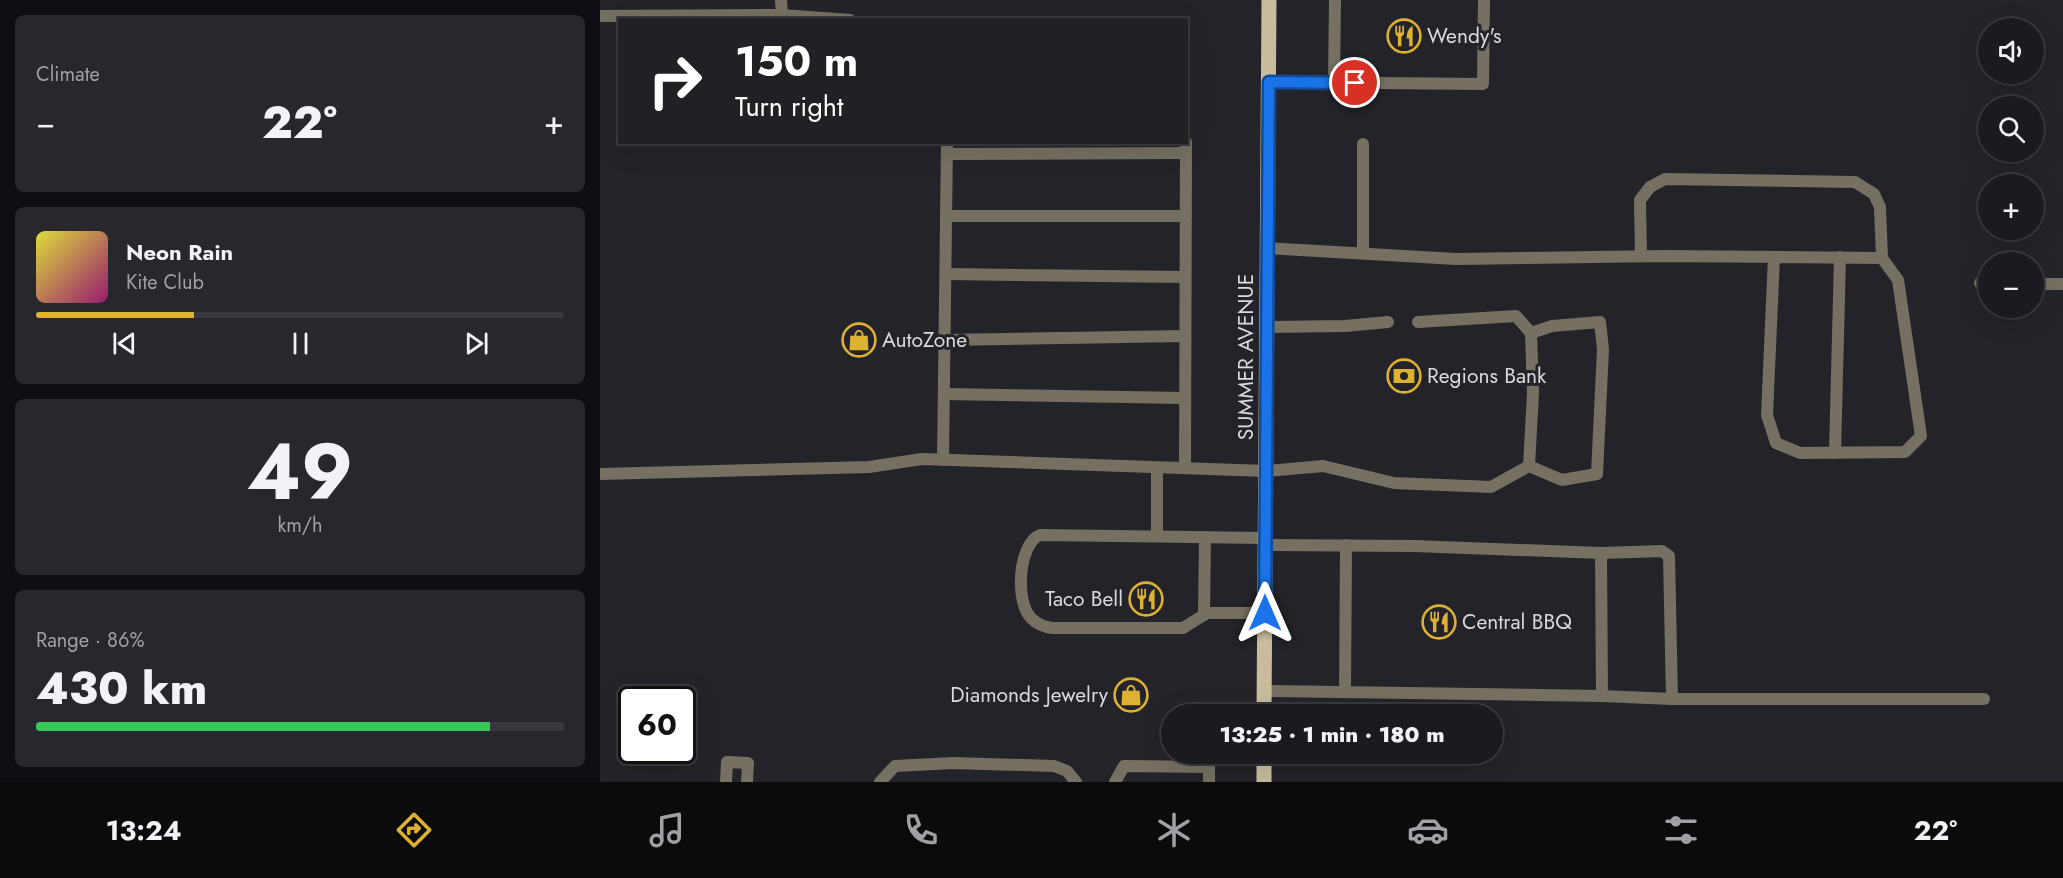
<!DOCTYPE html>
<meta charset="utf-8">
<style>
:root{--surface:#1b1a20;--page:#28272d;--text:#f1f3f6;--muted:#a0a1a5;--line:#39383e;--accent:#ddb233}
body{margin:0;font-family:Jost,sans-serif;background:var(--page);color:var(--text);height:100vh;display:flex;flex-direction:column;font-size:22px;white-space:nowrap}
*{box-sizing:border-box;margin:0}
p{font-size:20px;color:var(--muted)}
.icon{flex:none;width:33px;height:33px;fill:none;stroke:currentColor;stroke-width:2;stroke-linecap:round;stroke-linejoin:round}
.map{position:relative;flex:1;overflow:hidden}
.side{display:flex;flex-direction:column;gap:15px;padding:15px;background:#0f0e12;width:600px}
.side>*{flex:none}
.banner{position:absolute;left:18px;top:18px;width:570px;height:126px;border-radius:0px;box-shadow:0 6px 24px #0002,0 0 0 2px var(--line);background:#202124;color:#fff;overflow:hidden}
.fabs{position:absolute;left:1378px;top:18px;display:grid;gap:12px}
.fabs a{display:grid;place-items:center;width:66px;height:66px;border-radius:50%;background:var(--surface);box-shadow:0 6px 24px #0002,0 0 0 2px var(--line);font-size:30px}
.speed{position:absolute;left:18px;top:686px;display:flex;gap:12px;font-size:30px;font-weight:700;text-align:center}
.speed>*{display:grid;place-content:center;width:78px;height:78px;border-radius:50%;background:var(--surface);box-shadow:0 6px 24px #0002,0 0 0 2px var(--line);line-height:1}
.speed .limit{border:3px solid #111;border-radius:9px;background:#fff;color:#111}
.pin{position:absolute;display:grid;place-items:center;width:51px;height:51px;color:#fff;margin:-26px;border:3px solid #fff;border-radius:50%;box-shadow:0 2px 6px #0007}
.me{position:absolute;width:66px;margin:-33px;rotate:0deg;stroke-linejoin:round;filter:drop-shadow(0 0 4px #0008)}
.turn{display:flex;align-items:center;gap:21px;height:126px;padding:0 18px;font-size:27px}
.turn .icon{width:78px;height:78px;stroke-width:2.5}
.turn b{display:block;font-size:42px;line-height:51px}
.big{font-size:45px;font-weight:800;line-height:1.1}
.side .tile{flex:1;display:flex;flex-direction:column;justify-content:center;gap:9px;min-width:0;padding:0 21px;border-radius:9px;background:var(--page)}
.side .dial{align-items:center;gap:0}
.dial b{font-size:78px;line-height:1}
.song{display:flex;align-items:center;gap:18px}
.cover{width:72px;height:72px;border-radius:9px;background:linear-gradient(135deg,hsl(60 70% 55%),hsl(320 70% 35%))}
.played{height:6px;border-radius:3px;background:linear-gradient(90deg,var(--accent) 30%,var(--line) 30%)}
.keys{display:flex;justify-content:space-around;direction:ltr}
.heat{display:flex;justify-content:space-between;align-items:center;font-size:33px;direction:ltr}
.charge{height:9px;border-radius:4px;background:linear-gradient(90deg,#34c759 86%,var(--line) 0)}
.trip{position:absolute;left:561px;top:704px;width:342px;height:60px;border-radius:30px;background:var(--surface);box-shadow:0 6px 24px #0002,0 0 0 2px var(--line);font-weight:800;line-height:60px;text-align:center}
.tabs{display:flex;height:96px;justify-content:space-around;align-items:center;background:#0b0a0d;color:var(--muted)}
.tabs .icon{width:42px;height:42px}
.tabs .active{color:var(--accent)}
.tabs b{font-size:27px;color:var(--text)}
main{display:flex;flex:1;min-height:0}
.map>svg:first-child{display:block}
</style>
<main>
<section class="side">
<div class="tile"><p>Climate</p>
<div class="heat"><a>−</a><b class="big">22°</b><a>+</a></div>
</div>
<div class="tile">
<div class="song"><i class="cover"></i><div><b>Neon Rain</b><p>Kite Club</p></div></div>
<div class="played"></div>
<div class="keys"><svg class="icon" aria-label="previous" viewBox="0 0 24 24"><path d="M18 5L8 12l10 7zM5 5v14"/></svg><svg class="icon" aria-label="pause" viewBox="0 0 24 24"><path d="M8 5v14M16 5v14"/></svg><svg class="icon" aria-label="next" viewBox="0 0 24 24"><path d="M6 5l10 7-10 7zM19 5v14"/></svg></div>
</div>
<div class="tile dial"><b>49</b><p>km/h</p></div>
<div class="tile"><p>Range · 86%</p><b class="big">430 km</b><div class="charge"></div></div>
</section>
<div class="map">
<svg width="1463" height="782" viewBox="0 0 1463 782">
<rect width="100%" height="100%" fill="#24232a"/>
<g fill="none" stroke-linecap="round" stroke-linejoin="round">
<!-- lane -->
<g stroke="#757061" stroke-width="12">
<path d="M182,15l68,5"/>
<path d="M0,16l182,-1 -1,-15"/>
<path d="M669,82l214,2 1,-84"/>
<path d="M734,83l1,-83"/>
<path d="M763,144v109"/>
<path d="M347,154l239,-1"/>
<path d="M346,216h240"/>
<path d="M667,248l189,11 210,-3 216,2 16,22 23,156 -16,16 -105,1 -24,-10 -9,-28 7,-158"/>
<path d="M1041,256l-1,-56 10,-13 15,-8 190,3 19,12 6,13 2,51"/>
<path d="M346,274l239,3"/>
<path d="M818,322l98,-6 15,17 2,60 -4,73"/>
<path d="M667,327l78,-1 43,-4"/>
<path d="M345,340l240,-4"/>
<path d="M344,394l241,4"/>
<path d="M1235,453l5,-196"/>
<path d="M343,460l4,-318"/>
<path d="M929,466l33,14 35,-6 6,-125 -3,-27 -48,4 -21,7"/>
<path d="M557,468v68"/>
<path d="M585,468l1,-326"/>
<path d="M0,474l269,-7 53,-8 344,12 57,-5 71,17 97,4 38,-21"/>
<path d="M1001,553l61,-2 7,5 3,143 -70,-3"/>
<path d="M665,613h-58l-24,15h-131c-8,-1 -15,-4 -21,-10 -16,-16 -13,-74 9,-83l226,3"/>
<path d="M604,615l1,-78"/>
<path d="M665,691l337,5 -1,-143 -187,-7 -149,-1"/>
<path d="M745,692l1,-147"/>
<path d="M1072,699h312"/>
<path d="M126,782l1,-20 21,1 -1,19"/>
<path d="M280,782l15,-16 58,-3 101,3 13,5 9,11"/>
<path d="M515,782l9,-16 85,1v15"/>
</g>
<!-- street -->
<g stroke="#757061" stroke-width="12">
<path d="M1380,283h9"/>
<path d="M1434,284h29"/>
</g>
<!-- primary -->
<g stroke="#c8bc9d" stroke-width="15">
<path d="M664,714l5,-714"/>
<path d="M664,782v-29"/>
</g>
</g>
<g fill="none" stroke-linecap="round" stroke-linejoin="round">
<defs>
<path id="route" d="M665,613l4,-531 86,1"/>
</defs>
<!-- route casing -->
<use href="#route" stroke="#114b97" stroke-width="15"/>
<!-- route -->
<use href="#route" stroke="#1a73e8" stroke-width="10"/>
</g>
<!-- icons -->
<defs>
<symbol id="restaurant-ring" viewBox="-11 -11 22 22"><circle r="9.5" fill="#24232a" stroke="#ddb233" stroke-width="1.5"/><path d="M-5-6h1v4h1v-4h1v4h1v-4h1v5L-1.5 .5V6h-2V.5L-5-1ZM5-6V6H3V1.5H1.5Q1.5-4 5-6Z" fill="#ddb233"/></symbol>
<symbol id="shop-ring" viewBox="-11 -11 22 22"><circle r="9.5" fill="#24232a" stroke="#ddb233" stroke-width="1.5"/><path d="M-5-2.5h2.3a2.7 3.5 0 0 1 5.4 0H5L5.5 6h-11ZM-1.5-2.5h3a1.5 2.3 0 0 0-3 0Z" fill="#ddb233"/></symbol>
<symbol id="bank-ring" viewBox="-11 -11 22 22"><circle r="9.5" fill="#24232a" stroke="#ddb233" stroke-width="1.5"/><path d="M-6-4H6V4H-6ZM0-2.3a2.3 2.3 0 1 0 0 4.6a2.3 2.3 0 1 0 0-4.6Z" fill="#ddb233"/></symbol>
</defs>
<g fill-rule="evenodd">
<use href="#restaurant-ring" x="785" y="17" width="38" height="38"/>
<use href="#shop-ring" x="240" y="321" width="38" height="38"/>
<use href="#bank-ring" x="785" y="357" width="38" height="38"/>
<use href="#restaurant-ring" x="527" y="580" width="38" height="38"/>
<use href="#restaurant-ring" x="820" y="603" width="38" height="38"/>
<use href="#shop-ring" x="512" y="676" width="38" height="38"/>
</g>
<g text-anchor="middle" stroke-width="6" stroke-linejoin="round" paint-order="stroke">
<!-- poi labels -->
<g font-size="21" fill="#dad9de" stroke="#24232a" text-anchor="start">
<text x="827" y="43">Wendy's</text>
<text x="282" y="347">AutoZone</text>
<text x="827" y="383">Regions Bank</text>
<text x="523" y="606" text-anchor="end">Taco Bell</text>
<text x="862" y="629">Central BBQ</text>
<text x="508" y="702" text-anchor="end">Diamonds Jewelry</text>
</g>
<!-- street labels -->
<g font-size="21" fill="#dad9de" stroke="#24232a">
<text transform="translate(646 357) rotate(-90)" y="7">SUMMER AVENUE</text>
</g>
</g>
</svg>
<div class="fabs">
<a><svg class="icon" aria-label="sound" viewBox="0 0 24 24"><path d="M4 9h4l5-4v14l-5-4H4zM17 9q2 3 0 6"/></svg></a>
<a><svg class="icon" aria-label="search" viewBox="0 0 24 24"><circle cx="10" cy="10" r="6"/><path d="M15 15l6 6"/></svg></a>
<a>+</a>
<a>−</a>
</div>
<div class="speed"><div class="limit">60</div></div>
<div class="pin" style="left:755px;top:83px;background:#d93025"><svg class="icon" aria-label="arrive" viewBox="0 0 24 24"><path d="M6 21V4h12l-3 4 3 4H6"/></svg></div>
<svg class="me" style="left:665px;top:613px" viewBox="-20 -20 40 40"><path d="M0-17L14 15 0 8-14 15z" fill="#1a73e8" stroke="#fff" stroke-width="4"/></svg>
<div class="trip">13:25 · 1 min · 180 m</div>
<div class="banner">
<div class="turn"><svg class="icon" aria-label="right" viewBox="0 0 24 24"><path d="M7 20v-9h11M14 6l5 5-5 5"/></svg><div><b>150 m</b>Turn right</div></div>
</div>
</div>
</main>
<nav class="tabs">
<b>13:24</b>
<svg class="icon active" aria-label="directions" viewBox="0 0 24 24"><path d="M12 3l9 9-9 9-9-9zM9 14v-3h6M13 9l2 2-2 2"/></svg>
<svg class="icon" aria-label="music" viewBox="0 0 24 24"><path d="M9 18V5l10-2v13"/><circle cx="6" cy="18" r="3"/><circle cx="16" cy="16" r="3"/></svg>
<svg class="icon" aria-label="phone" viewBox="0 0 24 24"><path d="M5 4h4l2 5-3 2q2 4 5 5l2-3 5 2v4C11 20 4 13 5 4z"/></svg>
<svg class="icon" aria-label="climate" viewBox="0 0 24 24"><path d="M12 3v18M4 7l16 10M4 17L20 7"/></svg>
<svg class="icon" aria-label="car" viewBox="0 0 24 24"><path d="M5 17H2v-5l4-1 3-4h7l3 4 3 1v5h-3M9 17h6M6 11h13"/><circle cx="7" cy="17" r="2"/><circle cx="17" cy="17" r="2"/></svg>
<svg class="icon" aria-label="filters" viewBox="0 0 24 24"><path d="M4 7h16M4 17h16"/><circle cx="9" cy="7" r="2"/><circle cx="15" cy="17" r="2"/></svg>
<b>22°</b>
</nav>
